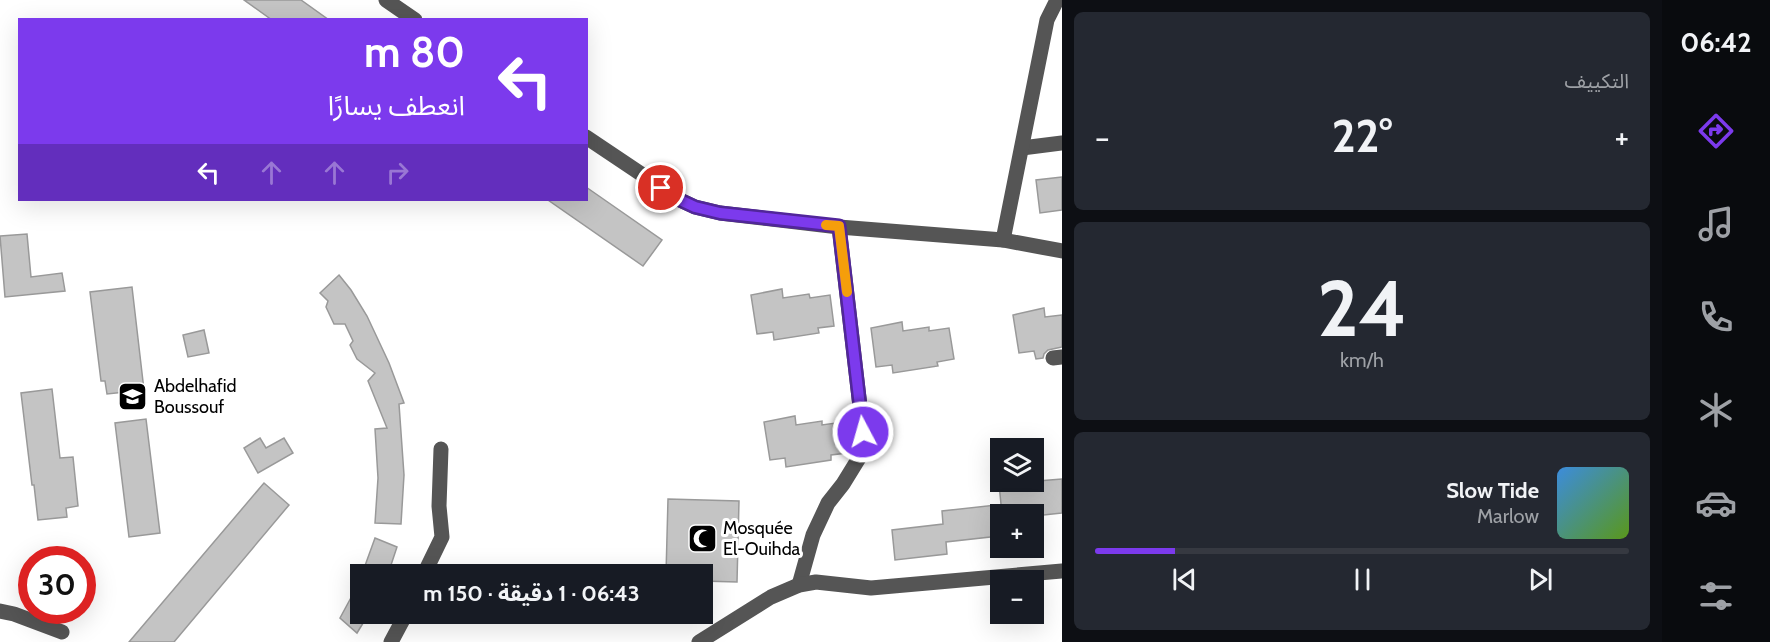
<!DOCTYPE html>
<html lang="ar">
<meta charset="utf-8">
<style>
:root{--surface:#171b24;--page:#242831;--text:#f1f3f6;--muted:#9ea1a6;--line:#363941;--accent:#7c3aed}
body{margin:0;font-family:Cabin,"Noto Sans Arabic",sans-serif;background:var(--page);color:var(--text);direction:rtl;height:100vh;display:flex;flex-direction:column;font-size:22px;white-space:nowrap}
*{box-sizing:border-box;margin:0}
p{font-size:20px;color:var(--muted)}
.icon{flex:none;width:33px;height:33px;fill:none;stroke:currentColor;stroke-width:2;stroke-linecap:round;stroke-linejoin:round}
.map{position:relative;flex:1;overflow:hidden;direction:ltr}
.side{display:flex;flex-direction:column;gap:12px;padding:12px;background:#0d0f14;width:600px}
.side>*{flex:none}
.guide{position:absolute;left:18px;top:18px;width:570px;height:183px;border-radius:0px;box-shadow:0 6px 24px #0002;direction:rtl;background:#7c3aed;color:#fff;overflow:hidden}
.fabs{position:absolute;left:990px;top:438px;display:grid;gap:12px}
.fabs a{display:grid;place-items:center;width:54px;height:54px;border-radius:0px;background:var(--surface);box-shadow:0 6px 24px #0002;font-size:30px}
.speed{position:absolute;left:18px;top:546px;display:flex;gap:12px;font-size:30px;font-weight:700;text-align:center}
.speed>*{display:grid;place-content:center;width:78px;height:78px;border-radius:50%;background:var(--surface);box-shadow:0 6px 24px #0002;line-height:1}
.speed .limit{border:9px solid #d22;background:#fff;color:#111}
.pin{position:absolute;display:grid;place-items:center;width:51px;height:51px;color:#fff;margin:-26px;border:3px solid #fff;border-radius:50%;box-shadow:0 2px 6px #0007}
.me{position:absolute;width:66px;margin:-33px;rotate:354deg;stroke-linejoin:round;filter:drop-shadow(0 0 4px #0008)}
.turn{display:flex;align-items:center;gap:21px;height:126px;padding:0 24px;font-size:27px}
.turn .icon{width:78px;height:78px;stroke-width:2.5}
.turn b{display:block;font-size:42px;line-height:51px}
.lanes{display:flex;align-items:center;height:57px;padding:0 24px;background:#0003;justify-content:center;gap:30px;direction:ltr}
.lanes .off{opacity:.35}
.big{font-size:45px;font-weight:700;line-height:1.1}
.side .widget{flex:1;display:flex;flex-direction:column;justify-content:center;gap:9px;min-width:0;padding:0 21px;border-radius:9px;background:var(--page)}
.side .dial{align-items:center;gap:0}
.dial b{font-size:78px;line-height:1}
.song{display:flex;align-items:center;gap:18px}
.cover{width:72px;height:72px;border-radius:9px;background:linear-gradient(135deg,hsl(210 70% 55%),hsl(90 70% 35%))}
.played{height:6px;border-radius:3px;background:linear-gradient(90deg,var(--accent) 15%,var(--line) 15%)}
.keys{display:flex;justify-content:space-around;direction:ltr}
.heat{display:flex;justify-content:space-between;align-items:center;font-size:33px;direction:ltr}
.trip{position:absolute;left:350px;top:564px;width:363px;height:60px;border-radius:0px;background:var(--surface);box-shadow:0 6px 24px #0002;font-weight:700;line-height:60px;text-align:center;direction:rtl}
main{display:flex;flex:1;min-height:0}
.tabs{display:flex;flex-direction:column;width:108px;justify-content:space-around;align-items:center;background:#090b0e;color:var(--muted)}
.tabs .icon{width:42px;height:42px}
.tabs .selected{color:var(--accent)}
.tabs b{font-size:27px;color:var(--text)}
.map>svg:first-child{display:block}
</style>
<main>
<nav class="tabs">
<b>06:42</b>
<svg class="icon selected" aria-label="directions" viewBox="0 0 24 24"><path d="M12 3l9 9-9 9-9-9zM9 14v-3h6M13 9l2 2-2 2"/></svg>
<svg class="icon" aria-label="music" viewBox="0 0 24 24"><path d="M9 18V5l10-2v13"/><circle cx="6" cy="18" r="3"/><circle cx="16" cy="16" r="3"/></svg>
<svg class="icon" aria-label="phone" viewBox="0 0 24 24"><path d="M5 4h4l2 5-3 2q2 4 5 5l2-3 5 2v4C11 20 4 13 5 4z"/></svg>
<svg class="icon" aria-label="climate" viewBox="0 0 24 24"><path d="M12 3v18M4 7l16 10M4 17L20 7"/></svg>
<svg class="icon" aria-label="car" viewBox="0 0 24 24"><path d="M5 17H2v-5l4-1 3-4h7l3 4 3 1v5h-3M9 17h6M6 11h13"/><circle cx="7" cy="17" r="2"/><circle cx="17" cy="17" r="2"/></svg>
<svg class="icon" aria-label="filters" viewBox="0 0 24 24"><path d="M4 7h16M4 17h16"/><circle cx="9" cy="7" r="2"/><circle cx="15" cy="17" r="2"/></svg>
</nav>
<section class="side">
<div class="widget"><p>التكييف</p>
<div class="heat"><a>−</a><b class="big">22°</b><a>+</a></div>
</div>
<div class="widget dial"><b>24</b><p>km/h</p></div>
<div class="widget">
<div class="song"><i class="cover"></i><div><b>Slow Tide</b><p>Marlow</p></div></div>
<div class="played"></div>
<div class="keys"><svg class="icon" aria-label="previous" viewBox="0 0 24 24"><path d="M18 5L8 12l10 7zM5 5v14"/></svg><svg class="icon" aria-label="pause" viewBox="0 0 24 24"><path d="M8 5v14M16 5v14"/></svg><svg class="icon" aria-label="next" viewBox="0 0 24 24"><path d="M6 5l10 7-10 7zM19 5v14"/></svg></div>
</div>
</section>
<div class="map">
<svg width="1062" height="642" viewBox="0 0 1062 642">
<rect width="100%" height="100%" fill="#fff"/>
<!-- building -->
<g fill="#c4c4c4" stroke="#999" stroke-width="1.5">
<path d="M244,0h57l28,20h-57z"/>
<path d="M1062,177v33l-22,3 -4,-33z"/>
<path d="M586,187l76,53 -19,26 -95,-66h38z"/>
<path d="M27,234l4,43 31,-4 3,18 -60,6 -5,-61z"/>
<path d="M339,275l12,15 16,26 22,47 15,40 -5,1 5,71 -3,49 -26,-1 3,-45 -3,-49 12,-1 -19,-47 7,-8 -18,-14 -7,-14 3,-4 -8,-17h-11l-8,-17 2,-6 -8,-8z"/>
<path d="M132,287l12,103 -37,4 -2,-13h-4l-11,-89z"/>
<path d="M782,289l1,9 26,-4 1,4 20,-3 4,31 -16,2 1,5 -45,7 -1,-8 -16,2 -6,-39z"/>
<path d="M1044,308l1,9 17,-2v32l-14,3 -4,4 -1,4 -7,1 -2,-8 -15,2 -6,-38z"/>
<path d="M902,322l1,9 26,-4v4l20,-3 5,31 -17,3 1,4 -45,7 -1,-8 -16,2 -5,-39z"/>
<path d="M204,330l5,23 -21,4 -5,-22z"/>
<path d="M52,389l8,69 13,-1 5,49 -12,2 1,9 -29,3 -4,-35h-2l-11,-92z"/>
<path d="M795,416l1,9 26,-4v4l21,-3 4,31 -16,2v5l-45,7 -1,-9 -15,2 -6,-38z"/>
<path d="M146,419l14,114 -31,4 -14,-114z"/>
<path d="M260,438l6,10 18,-10 9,15 -35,20 -14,-25z"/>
<path d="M1062,479v34l-28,3 -32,-2 -3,-30z"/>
<path d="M264,483l25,22 -115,137h-45z"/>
<path d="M668,499l71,2 -2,81 -35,-1v-7h-36z"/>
<path d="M996,505l3,31 -53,6 1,12 -52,6 -3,-30 51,-6 -1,-13z"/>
<path d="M375,538l22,9 -9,27h-26z"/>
<path d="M360,581v33l8,1 -11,18 -17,-15z"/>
</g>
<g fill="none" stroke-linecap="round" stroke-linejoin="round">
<!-- minor -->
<g stroke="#555" stroke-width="15">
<path d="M386,0l29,20"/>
<path d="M586,137l94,63 15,7 25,6 119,14 164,13 59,11"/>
<path d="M1022,148l40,-5"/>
<path d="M1003,240l44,-220 10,-20"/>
<path d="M1053,358l9,-1"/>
<path d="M424,574l18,-37 -3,-31 2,-57"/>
<path d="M799,585l14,-50 15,-32 15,-19 16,-26 4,-26 -24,-205"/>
<path d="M0,611l14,3 48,18"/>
<path d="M391,642l15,-28"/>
<path d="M699,642l72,-45 28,-12 17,-3 55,6 191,-17"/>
</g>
</g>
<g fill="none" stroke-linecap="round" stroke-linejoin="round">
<defs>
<path id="route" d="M661,188l19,12 15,7 25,6 119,13 24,206"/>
</defs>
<!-- route casing -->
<use href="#route" stroke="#51269a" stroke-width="15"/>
<!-- route -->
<use href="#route" stroke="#7c3aed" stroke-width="10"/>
<!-- slow -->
<path stroke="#f59e0b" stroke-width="10" d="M826,225l13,1 8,66"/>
</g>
<!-- icons -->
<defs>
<symbol id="school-square" viewBox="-11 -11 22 22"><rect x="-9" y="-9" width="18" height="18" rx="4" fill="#000" stroke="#fff"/><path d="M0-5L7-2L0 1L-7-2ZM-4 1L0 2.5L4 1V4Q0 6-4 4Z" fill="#fff"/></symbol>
<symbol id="mosque-square" viewBox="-11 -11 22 22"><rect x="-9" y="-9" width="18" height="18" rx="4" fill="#000" stroke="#fff"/><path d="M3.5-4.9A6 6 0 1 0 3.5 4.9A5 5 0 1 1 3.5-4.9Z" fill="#fff"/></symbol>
</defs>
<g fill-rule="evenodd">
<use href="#school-square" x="116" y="380" width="33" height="33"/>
<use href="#mosque-square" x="686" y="522" width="33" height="33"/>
</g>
<g text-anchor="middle" stroke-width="6" stroke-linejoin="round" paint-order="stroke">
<!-- poi labels -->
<g font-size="18" fill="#000" stroke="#fff" text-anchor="start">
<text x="154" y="392">Abdelhafid<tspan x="154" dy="21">Boussouf</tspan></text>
<text x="723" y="534">Mosquée<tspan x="723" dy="21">El-Ouihda</tspan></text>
</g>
</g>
</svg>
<div class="fabs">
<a><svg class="icon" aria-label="layers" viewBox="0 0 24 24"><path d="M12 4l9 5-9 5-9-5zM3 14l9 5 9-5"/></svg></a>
<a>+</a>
<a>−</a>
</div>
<div class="speed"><div class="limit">30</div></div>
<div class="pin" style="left:661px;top:188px;background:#d93025"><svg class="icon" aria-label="arrive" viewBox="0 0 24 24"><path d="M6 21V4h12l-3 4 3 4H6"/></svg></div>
<svg class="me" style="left:863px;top:432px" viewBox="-20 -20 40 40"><circle r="17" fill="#7c3aed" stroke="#fff" stroke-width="3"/><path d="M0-11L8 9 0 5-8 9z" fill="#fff"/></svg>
<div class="trip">06:43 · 1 دقيقة · 150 m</div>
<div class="guide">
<div class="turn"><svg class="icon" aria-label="left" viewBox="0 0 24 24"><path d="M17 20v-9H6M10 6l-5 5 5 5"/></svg><div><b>80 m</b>انعطف يسارًا</div></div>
<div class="lanes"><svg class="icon" aria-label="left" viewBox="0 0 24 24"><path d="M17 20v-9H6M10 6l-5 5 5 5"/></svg><svg class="icon off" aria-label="ahead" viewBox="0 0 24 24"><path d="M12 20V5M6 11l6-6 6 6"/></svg><svg class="icon off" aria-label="ahead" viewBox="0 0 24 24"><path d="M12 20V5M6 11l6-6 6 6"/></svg><svg class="icon off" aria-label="right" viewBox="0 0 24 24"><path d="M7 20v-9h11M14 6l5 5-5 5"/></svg></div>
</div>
</div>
</main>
